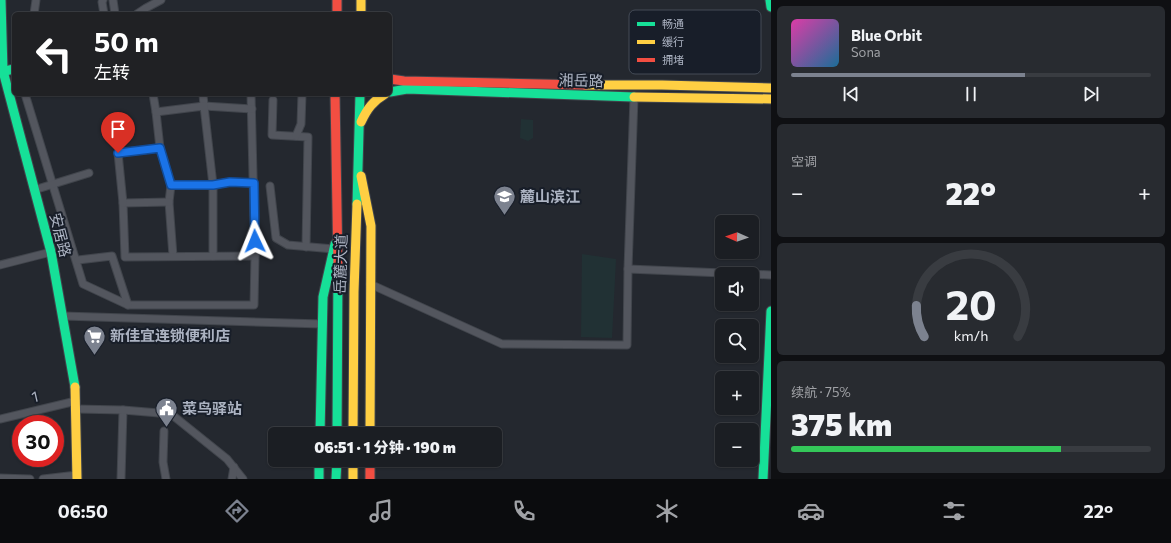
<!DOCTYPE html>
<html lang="zh">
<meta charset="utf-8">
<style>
:root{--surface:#1b1e23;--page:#282b30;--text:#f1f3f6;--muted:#a0a2a6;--line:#393c41;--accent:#7c828f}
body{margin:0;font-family:Commissioner,"Noto Sans SC",sans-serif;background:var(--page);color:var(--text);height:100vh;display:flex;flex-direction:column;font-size:15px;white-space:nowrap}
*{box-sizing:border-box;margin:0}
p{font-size:13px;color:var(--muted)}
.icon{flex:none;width:22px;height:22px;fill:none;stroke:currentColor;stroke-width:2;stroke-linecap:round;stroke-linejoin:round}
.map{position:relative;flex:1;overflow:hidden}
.side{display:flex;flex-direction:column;gap:6px;padding:6px;background:#0f1013;width:400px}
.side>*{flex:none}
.top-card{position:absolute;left:12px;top:12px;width:380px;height:84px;border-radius:6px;box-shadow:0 1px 3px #0004,0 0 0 1px var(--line);background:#202124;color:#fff;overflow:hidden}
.needle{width:26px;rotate:272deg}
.controls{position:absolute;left:715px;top:215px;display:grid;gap:8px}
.controls a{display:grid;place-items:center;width:44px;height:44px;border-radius:6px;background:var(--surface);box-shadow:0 1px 3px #0004,0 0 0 1px var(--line);font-size:20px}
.speed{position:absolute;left:12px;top:415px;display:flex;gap:8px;font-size:20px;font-weight:700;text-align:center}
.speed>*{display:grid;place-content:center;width:52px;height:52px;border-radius:50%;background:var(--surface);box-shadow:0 1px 3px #0004,0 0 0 1px var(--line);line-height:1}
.speed .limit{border:6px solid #d22;background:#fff;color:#111}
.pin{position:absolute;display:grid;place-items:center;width:34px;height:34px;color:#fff;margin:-41px -17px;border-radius:50% 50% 50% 0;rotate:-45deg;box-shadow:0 0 4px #0007}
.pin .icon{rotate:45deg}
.me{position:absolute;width:44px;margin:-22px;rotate:358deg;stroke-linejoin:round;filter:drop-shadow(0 0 3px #0008)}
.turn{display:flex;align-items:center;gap:14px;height:84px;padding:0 16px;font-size:18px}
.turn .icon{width:52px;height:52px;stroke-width:2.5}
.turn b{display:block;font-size:28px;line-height:34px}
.big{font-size:30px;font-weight:800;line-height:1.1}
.side .tile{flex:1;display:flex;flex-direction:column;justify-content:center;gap:6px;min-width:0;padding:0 14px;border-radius:6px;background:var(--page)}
.side .dial{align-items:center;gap:0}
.dial svg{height:104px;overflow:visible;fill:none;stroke:var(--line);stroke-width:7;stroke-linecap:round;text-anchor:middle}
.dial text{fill:var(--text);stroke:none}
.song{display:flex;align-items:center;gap:12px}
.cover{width:48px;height:48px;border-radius:6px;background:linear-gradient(135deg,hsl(320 70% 55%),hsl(200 70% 35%))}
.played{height:4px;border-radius:2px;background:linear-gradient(90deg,var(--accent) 65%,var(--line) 65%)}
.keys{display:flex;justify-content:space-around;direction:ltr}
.heat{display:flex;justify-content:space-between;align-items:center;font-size:22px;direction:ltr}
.charge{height:6px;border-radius:3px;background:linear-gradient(90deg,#34c759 75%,var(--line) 0)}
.trip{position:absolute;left:268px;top:427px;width:234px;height:40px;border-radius:6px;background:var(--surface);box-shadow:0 1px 3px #0004,0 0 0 1px var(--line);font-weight:800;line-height:40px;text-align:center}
.menu{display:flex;height:64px;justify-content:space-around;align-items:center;background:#0b0c0e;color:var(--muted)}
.menu .icon{width:28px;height:28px}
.menu .on{color:var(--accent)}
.menu b{font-size:18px;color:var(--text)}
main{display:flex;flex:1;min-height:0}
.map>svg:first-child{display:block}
</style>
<main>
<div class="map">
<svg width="771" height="479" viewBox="0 0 771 479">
<rect width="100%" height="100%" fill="#24282f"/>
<!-- green -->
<g fill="#213134">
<path d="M521,119l12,1v18l-5,3 -8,-3z"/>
<path d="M582,254l34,5 -4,79 -31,-1z"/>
</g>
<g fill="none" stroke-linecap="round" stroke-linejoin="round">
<defs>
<g id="street">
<path d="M103,0l-1,2 2,12"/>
<path d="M113,0l2,14"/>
<path d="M34,14l2,-14"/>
<path d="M137,14l9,-6 15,-8"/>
<path d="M25,94l58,190 45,21h126l1,-49 -4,-162"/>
<path d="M153,94l3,18 4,36 11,37 -2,17 4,54"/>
<path d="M203,94l1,12 48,3"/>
<path d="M273,100l-1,35 36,2 -2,110"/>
<path d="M156,112l48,-6 9,79 17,-3 23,1"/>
<path d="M296,136l5,-12 1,-30"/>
<path d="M171,185h42v71"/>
<path d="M270,186l6,52 12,7 46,4"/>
<path d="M34,190l55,-17"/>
<path d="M169,202l-46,1 2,54 130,-1"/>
<path d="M123,203l-5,-50 42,-5"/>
<path d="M78,260l34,-4 16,49"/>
<path d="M0,265l51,-13"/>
<path d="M628,269l6,-172"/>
<path d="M752,274l19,1"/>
<path d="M370,284l132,60 125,1 1,-76 119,5"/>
<path d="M63,316l259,8"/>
<path d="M76,409l47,1 -2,69"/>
<path d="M123,410l48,4 56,45 16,20"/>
<path d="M0,419l76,-18"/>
<path d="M164,431l-1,31 3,17"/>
<path d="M0,478l30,1"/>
<path d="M43,479l34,-4"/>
<path d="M232,479l2,-12"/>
</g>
<g id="fast">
<path d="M1,0l2,71 48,181 24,135"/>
<path d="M770,0l1,7"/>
<path d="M0,72l14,-3"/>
<path d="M390,92l17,-3 227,8"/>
<path d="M357,204l3,-110"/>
<path d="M320,434l3,-137 12,-53"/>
<path d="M337,434l1,-166"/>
<path d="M319,460v19"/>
<path d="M336,479l1,-19"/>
<path d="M763,479l8,-168"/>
</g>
<g id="slow">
<path d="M361,0v14"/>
<path d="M585,85h77l109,3"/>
<path d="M634,97l137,2"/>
<path d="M361,122c6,-13 12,-21 24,-28"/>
<path d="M361,176l10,50 -1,208"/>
<path d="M75,387l2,92"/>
<path d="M353,434l1,-142 3,-88"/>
<path d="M353,460v19"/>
</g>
<g id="jam">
<path d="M337,0v14"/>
<path d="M390,79l14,2 181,4"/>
<path d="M335,94l3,174"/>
<path d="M370,460v19"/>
</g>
</defs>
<!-- street casing -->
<use href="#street" stroke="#41454c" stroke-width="9"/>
<!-- fast casing -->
<use href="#fast" stroke="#41454c" stroke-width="11"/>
<!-- slow casing -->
<use href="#slow" stroke="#41454c" stroke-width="11"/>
<!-- jam casing -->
<use href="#jam" stroke="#41454c" stroke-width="11"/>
<!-- street -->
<use href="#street" stroke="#53565e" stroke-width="7"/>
<!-- fast -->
<use href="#fast" stroke="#16e098" stroke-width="9"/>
<!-- slow -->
<use href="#slow" stroke="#ffcf43" stroke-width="9"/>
<!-- jam -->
<use href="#jam" stroke="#f24e42" stroke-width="9"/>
</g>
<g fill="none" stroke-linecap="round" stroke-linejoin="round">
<defs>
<path id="route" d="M118,153l42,-5 11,37h42l17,-3 24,1 1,58"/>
</defs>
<!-- route casing -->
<use href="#route" stroke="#114b97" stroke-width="10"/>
<!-- route -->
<use href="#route" stroke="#1a73e8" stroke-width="7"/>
</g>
<!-- icons -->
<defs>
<symbol id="school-pin" viewBox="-11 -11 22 30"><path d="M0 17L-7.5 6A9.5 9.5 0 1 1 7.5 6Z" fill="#7c828f" stroke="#181e29"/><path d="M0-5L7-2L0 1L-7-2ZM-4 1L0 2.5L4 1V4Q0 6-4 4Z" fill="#fff"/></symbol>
<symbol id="supermarket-pin" viewBox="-11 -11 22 30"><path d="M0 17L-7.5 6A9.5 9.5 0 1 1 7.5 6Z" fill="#7c828f" stroke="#181e29"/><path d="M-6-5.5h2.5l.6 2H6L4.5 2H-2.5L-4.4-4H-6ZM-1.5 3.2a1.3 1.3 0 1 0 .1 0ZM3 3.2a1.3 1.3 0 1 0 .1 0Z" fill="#fff"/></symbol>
<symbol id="civic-pin" viewBox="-11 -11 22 30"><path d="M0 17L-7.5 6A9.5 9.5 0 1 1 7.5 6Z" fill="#7c828f" stroke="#181e29"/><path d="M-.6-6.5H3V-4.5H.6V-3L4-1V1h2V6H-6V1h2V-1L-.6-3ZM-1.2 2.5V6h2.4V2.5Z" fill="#fff"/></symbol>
</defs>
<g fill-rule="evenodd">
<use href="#school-pin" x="492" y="184" width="25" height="34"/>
<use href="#supermarket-pin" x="82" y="324" width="25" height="34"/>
<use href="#civic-pin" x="154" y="396" width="25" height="34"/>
</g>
<g text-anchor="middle" stroke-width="4" stroke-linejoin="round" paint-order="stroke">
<!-- street labels -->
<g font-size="15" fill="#acb3c2" stroke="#181e29">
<text transform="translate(581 81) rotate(1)" y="5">湘岳路</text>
<text transform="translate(60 235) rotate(76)" y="5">安居路</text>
<text transform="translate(341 264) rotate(-88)" y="5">岳麓大道</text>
<text transform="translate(35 397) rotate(-13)" y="5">1</text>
</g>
<!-- poi labels -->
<g font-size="15" font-weight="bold" fill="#acb3c2" stroke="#181e29" text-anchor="start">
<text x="520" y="202">麓山滨江</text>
<text x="110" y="341">新佳宜连锁便利店</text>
<text x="182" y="414">菜鸟驿站</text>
</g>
</g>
<!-- legend -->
<rect x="629" y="10" width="132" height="64" rx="6" fill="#181e29" stroke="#444b57" stroke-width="1"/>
<rect x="637" y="22" width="18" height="4" fill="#16e098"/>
<rect x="637" y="40" width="18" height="4" fill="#ffcf43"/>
<rect x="637" y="58" width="18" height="4" fill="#f24e42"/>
<g font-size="11" fill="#acb3c2">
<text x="662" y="28">畅通</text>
<text x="662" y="46">缓行</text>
<text x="662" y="64">拥堵</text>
</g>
</svg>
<div class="controls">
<a><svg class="needle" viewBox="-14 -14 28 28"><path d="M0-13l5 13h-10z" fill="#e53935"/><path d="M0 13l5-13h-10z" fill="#a0a2a6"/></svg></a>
<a><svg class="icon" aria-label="sound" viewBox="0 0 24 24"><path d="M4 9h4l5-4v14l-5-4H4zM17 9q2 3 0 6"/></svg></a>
<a><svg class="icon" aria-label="search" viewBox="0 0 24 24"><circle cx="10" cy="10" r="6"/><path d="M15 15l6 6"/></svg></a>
<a>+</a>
<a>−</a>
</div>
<div class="speed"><div class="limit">30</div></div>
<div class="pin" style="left:118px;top:153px;background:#d93025"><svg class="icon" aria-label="arrive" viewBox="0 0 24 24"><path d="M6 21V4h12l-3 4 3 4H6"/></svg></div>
<svg class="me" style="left:255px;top:241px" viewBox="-20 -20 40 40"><path d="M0-17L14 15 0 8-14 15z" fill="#1a73e8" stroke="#fff" stroke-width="4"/></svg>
<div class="trip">06:51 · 1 分钟 · 190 m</div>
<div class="top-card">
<div class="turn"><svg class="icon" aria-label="left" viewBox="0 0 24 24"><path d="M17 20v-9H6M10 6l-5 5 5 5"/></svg><div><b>50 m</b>左转</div></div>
</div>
</div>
<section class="side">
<div class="tile">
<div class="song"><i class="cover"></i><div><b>Blue Orbit</b><p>Sona</p></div></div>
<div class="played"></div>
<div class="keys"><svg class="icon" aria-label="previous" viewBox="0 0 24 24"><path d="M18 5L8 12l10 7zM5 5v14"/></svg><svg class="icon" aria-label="pause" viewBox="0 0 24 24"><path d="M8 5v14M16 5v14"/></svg><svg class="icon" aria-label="next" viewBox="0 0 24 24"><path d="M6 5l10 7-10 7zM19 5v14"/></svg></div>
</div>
<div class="tile"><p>空调</p>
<div class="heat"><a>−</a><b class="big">22°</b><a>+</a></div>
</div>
<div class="tile dial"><svg viewBox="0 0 100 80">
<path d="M14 69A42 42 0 1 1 86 69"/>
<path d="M14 69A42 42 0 0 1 8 45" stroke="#7c828f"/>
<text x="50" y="56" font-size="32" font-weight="700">20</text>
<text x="50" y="72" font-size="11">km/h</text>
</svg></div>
<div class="tile"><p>续航 · 75%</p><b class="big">375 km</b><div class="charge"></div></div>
</section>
</main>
<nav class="menu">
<b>06:50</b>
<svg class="icon on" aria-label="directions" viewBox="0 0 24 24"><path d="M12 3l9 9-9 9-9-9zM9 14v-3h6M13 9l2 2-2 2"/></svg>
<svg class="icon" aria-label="music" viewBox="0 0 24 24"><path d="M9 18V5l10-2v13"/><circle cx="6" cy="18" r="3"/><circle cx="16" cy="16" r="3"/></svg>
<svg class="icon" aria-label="phone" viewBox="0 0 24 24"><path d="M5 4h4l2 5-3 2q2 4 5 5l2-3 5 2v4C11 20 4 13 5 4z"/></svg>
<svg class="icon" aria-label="climate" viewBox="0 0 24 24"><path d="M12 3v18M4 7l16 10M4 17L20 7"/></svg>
<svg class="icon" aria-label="car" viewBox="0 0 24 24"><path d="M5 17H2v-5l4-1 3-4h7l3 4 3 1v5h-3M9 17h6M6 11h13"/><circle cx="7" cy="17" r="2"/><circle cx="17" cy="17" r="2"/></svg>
<svg class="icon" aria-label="filters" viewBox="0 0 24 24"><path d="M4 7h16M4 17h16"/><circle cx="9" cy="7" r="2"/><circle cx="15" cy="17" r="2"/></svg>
<b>22°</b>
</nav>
